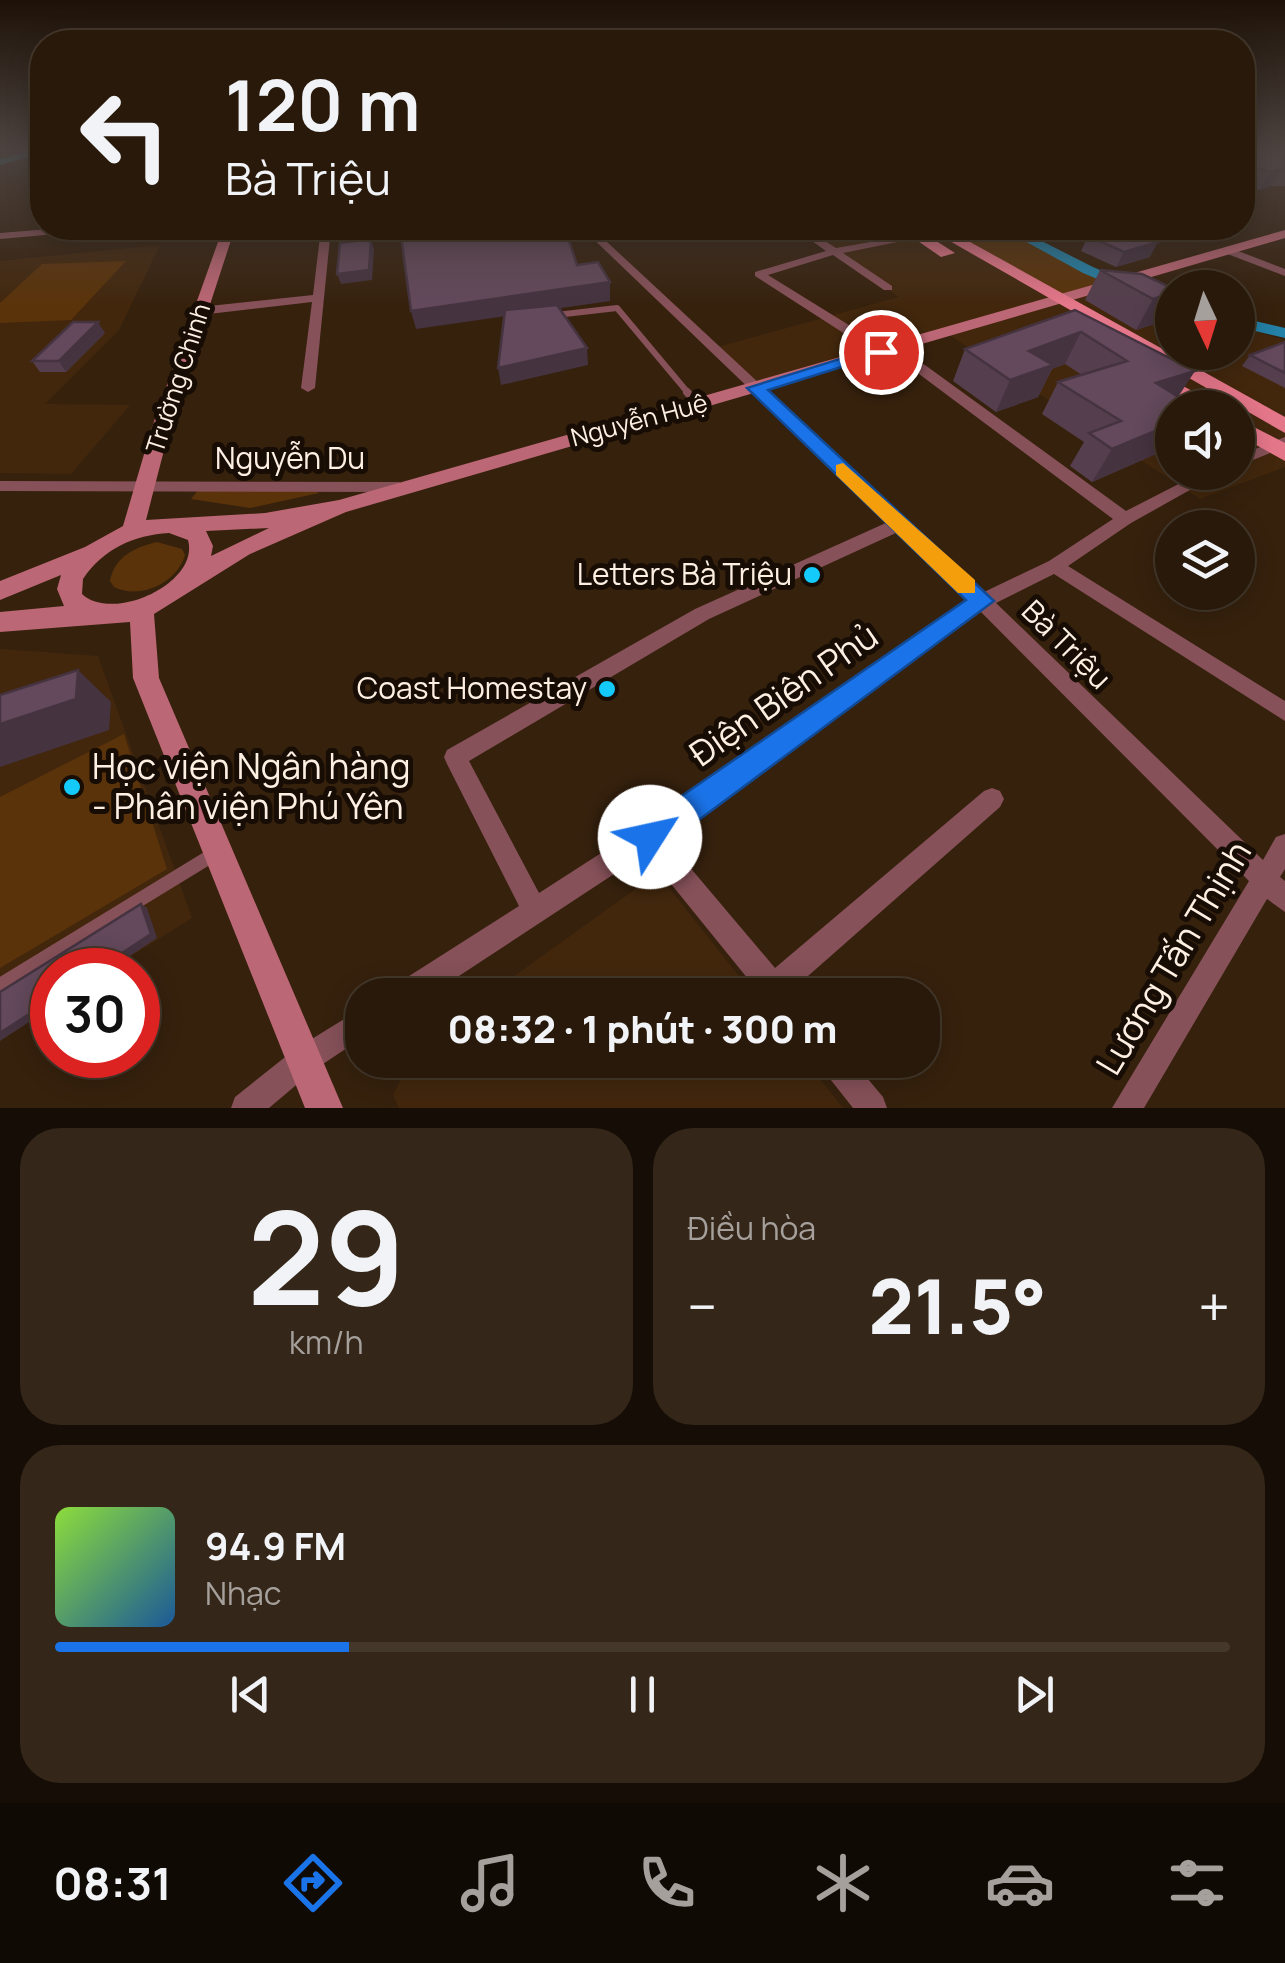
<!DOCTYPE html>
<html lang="vi">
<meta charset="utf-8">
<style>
:root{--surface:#28190a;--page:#342618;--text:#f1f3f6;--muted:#a5a09c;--line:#44382b;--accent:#1a73e8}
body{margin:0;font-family:Manrope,sans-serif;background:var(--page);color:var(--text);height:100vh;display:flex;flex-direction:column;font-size:38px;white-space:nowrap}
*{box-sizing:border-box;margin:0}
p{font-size:32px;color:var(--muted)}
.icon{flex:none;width:55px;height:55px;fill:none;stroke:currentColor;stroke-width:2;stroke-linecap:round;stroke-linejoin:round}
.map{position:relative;height:1108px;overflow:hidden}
.details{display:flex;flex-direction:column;gap:20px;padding:20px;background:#160e06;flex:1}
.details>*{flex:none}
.banner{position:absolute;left:30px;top:30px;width:1225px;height:210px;border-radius:40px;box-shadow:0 5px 25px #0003,0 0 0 2px var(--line);background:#28190a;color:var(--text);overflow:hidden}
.needle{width:65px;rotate:176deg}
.buttons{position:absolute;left:1155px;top:270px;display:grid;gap:20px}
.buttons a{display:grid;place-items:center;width:100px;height:100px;border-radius:50%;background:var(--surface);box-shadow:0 5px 25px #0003,0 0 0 2px var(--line);font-size:50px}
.speed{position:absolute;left:30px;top:948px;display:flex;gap:20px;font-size:50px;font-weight:700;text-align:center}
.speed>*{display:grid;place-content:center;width:130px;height:130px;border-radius:50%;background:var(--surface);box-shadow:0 5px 25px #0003,0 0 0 2px var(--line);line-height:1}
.speed .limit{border:15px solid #d22;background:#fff;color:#111}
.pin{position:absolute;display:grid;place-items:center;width:85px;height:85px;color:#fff;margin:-42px;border:5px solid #fff;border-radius:50%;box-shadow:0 2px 10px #0007}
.me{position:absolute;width:110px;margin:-55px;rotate:55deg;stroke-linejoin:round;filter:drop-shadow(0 0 8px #0008)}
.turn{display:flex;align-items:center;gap:35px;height:210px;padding:0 30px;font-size:45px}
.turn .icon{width:130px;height:130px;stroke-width:2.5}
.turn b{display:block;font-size:70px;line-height:85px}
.big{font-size:75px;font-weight:800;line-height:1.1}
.details .widget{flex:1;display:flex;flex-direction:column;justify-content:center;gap:15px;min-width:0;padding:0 35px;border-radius:40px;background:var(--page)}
.details .dial{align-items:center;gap:0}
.dial b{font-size:130px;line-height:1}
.song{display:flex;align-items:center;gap:30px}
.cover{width:120px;height:120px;border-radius:15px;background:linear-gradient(135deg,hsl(90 70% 55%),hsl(210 70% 35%))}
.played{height:10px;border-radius:5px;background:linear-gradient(90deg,var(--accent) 25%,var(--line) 25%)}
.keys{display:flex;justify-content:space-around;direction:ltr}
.heat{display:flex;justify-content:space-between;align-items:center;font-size:55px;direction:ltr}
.details .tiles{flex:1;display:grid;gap:20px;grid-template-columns:1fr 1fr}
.widget:last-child{grid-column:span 2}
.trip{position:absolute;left:345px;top:978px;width:595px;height:100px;border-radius:40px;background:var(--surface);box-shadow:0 5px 25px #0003,0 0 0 2px var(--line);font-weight:800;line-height:100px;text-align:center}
.tabs{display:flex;height:160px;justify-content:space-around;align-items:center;background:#100a04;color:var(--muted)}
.tabs .icon{width:70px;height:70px}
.tabs .current{color:var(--accent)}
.tabs b{font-size:45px;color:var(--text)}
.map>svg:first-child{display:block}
</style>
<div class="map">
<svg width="1285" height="1108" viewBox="0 0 1285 1108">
<rect width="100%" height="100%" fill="#36210d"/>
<!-- built -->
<g fill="#42270d" fill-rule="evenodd">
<path d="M796,228h138l93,54h91l54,24v46h66v-26l47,14v127l-85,32 -254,-166 -190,55 -42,-40 185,-51zM1172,408h66v64h-66z"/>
<path d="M160,245l-41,85 -74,74 85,1 -59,69 -71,-1v-212z"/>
<path d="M0,649l98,7 94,262 -83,52h-57v37l-52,34z"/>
<path d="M665,883l89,112h-266l153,-110z"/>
<path d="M410,1060h395l38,48h-444l-6,-13z"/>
</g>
<!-- green -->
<g fill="#5a330a">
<path d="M934,228h73l111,54 -59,17z"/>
<path d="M126,261l-55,59 -71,3v-20l42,-39z"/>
<path d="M199,489l117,2 3,2 -69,15 -59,-9z"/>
<path d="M157,542l25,7 3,6c-8,28 -45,45 -71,32l-4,-6c4,-24 25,-34 47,-39z"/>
<path d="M124,734l43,135 -167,99v-171z"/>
</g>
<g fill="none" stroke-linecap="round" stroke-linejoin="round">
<!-- canal -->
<g fill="#2481a7" fill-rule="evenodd">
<path d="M32,150h10v3l-42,12v-6z"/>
<path d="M1001,228h15l77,39 79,34v9l-89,-37z"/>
<path d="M1238,317l47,11v10l-47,-11z"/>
</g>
<!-- lane-far2 -->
<path stroke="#865159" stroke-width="6" d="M556,315l61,-7 72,86"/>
<!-- lane-far1 -->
<path stroke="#865159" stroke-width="8" d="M687,392l10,12"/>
<!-- lane -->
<path stroke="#865159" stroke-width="14" d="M0,985l216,-132"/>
<!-- street -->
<g fill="#865159" fill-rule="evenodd">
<path d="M62,228h33l-5,3 -90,8v-6z"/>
<path d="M321,228h10l-16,160 -7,4 -7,-4 11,-86 -112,13 -6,-4 6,-4 113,-12z"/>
<path d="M582,228h10l392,364 65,-31 64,-42 -198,-148 -39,-17 -121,-78v-4l71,-21 -32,-23h11l31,20 86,-15v4l-79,16 49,33v4h-8l-51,-35 -65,20 118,73 39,17 201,146 76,-39h20l-91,51 -63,43 217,135v20l-231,-147 -58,29 267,257 13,-23 9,-3v35l-5,8 5,4v31l-18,-13 -123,209h-32l137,-227 -268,-269 -315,227 109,129 209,-177 8,-3 8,3 4,8 -4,8 -209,184 2,4h-32l-115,-142 -216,142h-39l4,-10 124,-79 -72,-142 -3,-7 3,-7 248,-141 193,-87zM898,532l71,68 -329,228 -101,65 -70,-132 240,-142z"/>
<path d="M1225,249h8l52,20v7l-60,-23z"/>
<path d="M1285,437v10l-47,19v-10z"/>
<path d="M0,481l399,1 8,5 -8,5 -399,-1z"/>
<path d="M362,1008v30l-48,32 -45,38h-38l4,-11 59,-47z"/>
<path d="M818,1060h34l31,37 4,11h-34l-30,-38z"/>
</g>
<!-- secondary -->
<path fill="#bc6775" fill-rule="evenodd" d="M223,228h12l-65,199 -24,93 119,-7 74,-13 946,-270v8l-939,274 -96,42 -96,60 5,64 184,430h-38l-172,-430 -3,-56 -130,10v-20l64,-6 -7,-17 4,-14 -61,25v-19l85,-34 38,-21 29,-99zM269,528l-58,28 2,-10 -7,-15zM169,533l19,7c12,43 -75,83 -106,54l1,-15c20,-30 51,-44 86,-46z"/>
<!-- primary -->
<g fill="#e5778a" fill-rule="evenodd">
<path d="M899,228h17l39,25 -14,4z"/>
<path d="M927,228h18l340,189v16z"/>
<path d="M1151,369l64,34 3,5h-28l-46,-29v-8z"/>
<path d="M1238,419l47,24v18l-47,-26z"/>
</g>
</g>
<!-- wall -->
<g fill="#553f4e">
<path d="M1242,150h43v36h-14l-12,4 -17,-4z"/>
<path d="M1097,228h68l-3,5 -16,4 4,20 -34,10 -35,-16 7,-15 17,-5z"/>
<path d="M1100,270l72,18 -11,34 -25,8 -51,-30z"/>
<path d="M1075,310l103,86 -6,12v39l-80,35 -22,-16 14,-24 -42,-28 16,-32 24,-7 -17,-11 -13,5 -14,28 -42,15 -43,-31 12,-32z"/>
<path d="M105,333l-39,39h-26l-8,-11z"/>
<path d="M1285,342v46l-43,-22 8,-11z"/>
</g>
<!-- shaded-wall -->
<g fill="#453340">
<path d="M1282,168l-11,18 -12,4 11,-18z"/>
<path d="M1149,228h16l-3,5 -35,8 5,-10z"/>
<path d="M371,239l3,10 -2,31 -31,4 -4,-10z"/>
<path d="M1158,242l-8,15 -34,10 8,-15z"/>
<path d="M610,282v19l-194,28 -5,-18z"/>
<path d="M1172,293v9l-11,20 -25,8 17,-31z"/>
<path d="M98,322l7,11 -39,39 -7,-11z"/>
<path d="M1081,332l-16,32 -13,5 -14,28 -42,15 14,-32 19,-29z"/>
<path d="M587,348l1,17 -87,20 -3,-17z"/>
<path d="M1195,371l-21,32 -18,-20z"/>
<path d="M1172,424v23l-80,35 20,-33z"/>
<path d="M78,670l33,32 -2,28 -109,37v-43z"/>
<path d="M141,904l6,4 10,30 -48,32h-13z"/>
<path d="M52,999v8l-52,34v-8z"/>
</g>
<!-- building -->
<g fill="#63495b" stroke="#453340" stroke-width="2.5">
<path d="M1242,150h43v18l-15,4 -28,-7z"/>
<path d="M495,228h70l12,37 21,-3 12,20 -199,29 -10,-76z"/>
<path d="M1119,228h4l35,14 -34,10 -36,-16z"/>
<path d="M1124,228h25l-17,3z"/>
<path d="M371,239l-2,31 -32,4 3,-31z"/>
<path d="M1100,270l42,4 30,14v5l-19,6z"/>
<path d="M557,305l30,43 -89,20 7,-58z"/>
<path d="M1075,310l120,61 -39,12 40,25h-24v16l-60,25 -23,-16 32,-12 -63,-39 69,-21 -46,-29 -52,19 24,14 -43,15 -45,-31z"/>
<path d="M73,322h25l-39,39h-27z"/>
<path d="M1285,342v31l-35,-18z"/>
<path d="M78,670l-2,29 -76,25v-29z"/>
<path d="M141,904l10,30 -55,36h-44v29l-52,34v-41z"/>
</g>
<!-- sky -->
<linearGradient id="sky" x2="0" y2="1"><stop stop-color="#1e1207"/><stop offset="0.49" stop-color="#4c4340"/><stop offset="1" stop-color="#4c4340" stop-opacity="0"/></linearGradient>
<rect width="1285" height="305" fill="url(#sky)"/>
<!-- route -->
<path fill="#1a73e8" stroke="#114b97" stroke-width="2.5" d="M875,348l14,4 -121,38 226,211 -333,247 -11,4 -12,-4 -4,-11 4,-11 328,-226 -219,-212z"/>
<!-- slow -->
<path fill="#f59e0b" d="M843,463l132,117v13h-17l-122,-118v-10z"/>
<!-- markers -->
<g fill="#13cafb" stroke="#170d05" stroke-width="4">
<circle cx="812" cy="575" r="10"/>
<circle cx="607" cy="689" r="10"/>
<circle cx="72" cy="787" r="10"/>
</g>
<g text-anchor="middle" stroke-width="10" stroke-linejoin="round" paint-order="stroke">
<!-- far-street labels -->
<g font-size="25" fill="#feefe3" stroke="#170d05">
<text transform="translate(178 378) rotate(-72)" y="9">Trường Chinh</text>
<text transform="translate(639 420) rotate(-15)" y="9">Nguyễn Huệ</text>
</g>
<!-- street labels -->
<g font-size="30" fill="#feefe3" stroke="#170d05">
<text x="290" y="469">Nguyễn Du</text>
<text transform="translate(1066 645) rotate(45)" y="10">Bà Triệu</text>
</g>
<!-- poi labels -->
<g font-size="30" fill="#feefe3" stroke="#170d05" text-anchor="end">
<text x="792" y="585">Letters Bà Triệu</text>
<text x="587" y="699">Coast Homestay</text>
</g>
<!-- near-street labels -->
<g font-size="35" fill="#feefe3" stroke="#170d05">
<text transform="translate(784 695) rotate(-35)" y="12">Điện Biên Phủ</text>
<text transform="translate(1174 958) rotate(-59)" y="12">Lương Tấn Thịnh</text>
</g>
<!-- near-poi labels -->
<g font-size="35" fill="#feefe3" stroke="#170d05" text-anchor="start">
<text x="92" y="779">Học viện Ngân hàng<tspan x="92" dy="40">- Phân viện Phú Yên</tspan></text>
</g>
</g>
</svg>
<div class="buttons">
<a><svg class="needle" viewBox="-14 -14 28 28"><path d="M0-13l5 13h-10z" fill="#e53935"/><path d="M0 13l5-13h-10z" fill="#a5a09c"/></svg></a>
<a><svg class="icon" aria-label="sound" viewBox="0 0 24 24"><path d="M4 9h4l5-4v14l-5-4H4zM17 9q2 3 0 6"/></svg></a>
<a><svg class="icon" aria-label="layers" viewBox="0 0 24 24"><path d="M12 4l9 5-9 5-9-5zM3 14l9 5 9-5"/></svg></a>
</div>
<div class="speed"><div class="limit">30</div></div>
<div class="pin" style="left:881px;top:352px;background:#d93025"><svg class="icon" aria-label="arrive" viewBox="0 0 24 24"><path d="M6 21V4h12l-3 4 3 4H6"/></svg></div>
<svg class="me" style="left:650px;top:837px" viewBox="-20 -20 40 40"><circle r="19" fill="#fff"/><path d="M0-13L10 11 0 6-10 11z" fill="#1a73e8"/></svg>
<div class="trip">08:32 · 1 phút · 300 m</div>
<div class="banner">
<div class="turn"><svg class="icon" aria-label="left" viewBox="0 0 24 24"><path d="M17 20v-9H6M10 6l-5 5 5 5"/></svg><div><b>120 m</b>Bà Triệu</div></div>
</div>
</div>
<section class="details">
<div class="tiles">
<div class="widget dial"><b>29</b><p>km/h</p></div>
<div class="widget"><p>Điều hòa</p>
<div class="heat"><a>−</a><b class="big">21.5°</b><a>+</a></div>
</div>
<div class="widget">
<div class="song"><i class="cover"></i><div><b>94.9 FM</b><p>Nhạc</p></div></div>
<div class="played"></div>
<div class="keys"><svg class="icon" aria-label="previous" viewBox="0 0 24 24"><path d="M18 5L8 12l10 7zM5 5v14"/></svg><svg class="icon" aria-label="pause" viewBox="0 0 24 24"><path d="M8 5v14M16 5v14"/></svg><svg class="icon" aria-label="next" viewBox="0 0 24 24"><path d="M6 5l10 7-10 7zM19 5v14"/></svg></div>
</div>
</div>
</section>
<nav class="tabs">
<b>08:31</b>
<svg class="icon current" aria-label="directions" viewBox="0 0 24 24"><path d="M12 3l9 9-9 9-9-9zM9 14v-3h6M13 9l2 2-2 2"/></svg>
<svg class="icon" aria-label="music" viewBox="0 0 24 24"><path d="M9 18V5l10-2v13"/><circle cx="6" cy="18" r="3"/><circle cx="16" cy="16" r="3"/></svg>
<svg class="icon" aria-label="phone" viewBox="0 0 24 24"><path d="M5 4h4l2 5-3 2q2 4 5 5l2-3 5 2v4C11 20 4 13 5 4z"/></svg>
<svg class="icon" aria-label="climate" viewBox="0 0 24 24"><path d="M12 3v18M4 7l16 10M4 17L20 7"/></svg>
<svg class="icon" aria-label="car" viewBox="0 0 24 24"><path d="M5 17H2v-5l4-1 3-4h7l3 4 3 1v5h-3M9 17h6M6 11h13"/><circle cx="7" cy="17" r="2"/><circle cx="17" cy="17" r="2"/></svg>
<svg class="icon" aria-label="filters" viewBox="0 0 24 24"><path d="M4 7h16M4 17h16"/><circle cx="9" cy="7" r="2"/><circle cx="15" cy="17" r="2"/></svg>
</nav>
